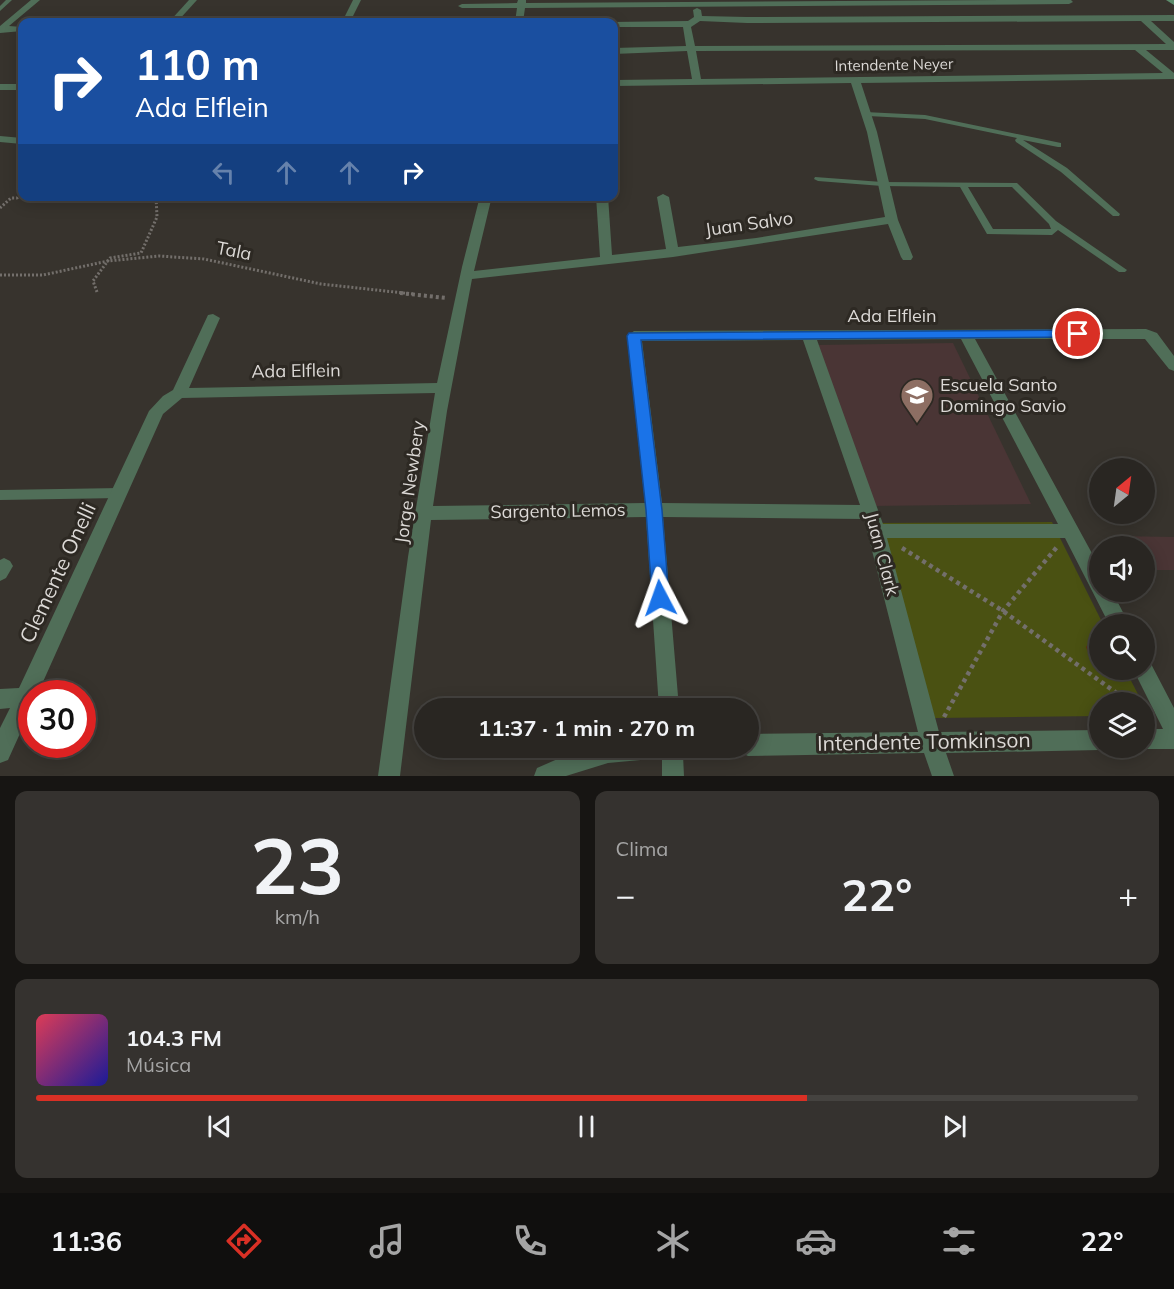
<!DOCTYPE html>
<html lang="es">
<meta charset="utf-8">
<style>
:root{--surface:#292622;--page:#35322f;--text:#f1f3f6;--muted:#a5a5a5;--line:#454340;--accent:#d93025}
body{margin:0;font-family:Mulish,sans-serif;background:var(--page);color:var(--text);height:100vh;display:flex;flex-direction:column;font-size:22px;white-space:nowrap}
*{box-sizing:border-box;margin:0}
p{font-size:20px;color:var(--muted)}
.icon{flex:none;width:33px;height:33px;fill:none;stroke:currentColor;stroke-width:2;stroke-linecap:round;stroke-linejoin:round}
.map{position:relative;height:776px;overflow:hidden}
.details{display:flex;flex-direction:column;gap:15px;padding:15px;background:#171513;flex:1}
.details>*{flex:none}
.hud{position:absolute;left:18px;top:18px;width:600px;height:183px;border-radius:12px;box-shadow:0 3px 15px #0003,0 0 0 2px var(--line);background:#1a4fa0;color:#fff;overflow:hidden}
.needle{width:39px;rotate:29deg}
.tools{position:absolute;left:1089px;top:458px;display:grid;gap:12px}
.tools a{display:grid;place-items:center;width:66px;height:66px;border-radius:50%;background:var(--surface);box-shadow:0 3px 15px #0003,0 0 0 2px var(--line);font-size:30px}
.speed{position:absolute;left:18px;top:680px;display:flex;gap:12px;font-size:30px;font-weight:700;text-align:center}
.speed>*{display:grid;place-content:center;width:78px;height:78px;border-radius:50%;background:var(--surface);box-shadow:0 3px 15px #0003,0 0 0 2px var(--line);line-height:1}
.speed .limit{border:9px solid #d22;background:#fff;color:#111}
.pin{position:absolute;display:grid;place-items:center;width:51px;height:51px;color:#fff;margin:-26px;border:3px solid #fff;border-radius:50%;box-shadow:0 2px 6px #0007}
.me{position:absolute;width:66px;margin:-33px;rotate:356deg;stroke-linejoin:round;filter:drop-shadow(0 0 4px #0008)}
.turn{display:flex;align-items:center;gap:21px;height:126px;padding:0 18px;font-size:27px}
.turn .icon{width:78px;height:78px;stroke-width:2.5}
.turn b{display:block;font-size:42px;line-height:51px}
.lanes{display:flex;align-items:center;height:57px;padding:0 18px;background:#0003;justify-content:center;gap:30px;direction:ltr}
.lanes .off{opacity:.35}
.big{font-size:45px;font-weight:700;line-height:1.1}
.details .card{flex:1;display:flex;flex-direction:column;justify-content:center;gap:9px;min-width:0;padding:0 21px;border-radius:12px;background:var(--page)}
.details .dial{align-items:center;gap:0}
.dial b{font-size:78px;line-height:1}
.song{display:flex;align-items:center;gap:18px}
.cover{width:72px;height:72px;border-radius:9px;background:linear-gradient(135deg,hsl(350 70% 55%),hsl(240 70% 35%))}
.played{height:6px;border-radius:3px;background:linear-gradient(90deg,var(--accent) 70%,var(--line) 70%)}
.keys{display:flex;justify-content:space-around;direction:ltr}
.heat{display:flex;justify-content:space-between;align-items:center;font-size:33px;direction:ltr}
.details .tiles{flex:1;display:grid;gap:15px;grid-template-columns:1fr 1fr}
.card:last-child{grid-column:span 2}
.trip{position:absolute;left:414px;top:698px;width:345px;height:60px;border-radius:30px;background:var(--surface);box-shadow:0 3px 15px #0003,0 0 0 2px var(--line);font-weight:700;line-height:60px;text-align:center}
.dock{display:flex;height:96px;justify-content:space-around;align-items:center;background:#100f0e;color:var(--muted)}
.dock .icon{width:42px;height:42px}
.dock .current{color:var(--accent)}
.dock b{font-size:27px;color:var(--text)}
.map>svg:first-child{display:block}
</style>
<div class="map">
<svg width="1174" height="776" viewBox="0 0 1174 776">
<rect width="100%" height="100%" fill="#37332d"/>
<!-- education -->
<g fill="#4a3535">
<path d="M953,343l78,161 -162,2 -52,-161z"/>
<path d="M1113,536l61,1v33h-29l-1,-24h-25z"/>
</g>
<!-- green -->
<path fill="#4a5112" d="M1052,522l51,102h-3v45h25l17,33h-42l-1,14 -164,2 -61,-195z"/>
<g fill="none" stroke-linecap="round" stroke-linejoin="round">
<!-- path-far2 -->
<g stroke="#736f6b" stroke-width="3" stroke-dasharray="2 2" stroke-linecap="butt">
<path d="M0,208l11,-10h6l5,-5"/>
<path d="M0,275h43l65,-14 51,-5 45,3 117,25 92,10"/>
<path d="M97,292l-4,-11 17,-23 31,-5 16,-36 -1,-21"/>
</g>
<!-- path-far1 -->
<path stroke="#736f6b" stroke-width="4" stroke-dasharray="3 3" stroke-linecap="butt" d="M400,293l46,5"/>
<!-- path -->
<g stroke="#736f6b" stroke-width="4.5" stroke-dasharray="4 4" stroke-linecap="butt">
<path d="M902,548l101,63 126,91"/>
<path d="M944,717l59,-106 54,-64"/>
</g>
<!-- lane -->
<g fill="#506e58" fill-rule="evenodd">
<path d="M6,0h6l-12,11v-5z"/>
<path d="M865,112l60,3 136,28v4h-3l-35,-7 44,28 53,46 -1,2h-6l-52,-44 -45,-30 -1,-2 2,-2 -92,-19 -57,-3h-3z"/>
<path d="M815,177l67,5 135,1 39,38 71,49 -2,2h-6l-61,-42 -6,5 -65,-1 -27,-47 -78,-1 -64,-5 -4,-2zM968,187h44l37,37 2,5h-58z"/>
<path d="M120,488l4,2 2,3 -2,3 -4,2 -120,2v-10z"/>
</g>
<!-- street -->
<g fill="#506e58" fill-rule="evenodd">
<path d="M31,0h9l-31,26 13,1v4l-22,2v-7z"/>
<path d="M189,0h8l-20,22h-8z"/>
<path d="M353,0h8l-11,22h-8z"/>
<path d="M518,0h8v3l475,-3h70l2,2 -4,2 -544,4 -2,14h-8l2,-14h-55l-4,-2 4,-2 55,-1z"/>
<path d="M697,8l4,2 1,6 45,1 427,-2v6h-23l23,21v8h-28l28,23v6l-313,4 16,49 21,88 15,37 -2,3h-8l-2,-3 -13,-33 -215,33 -201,22 -25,132 -14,95 212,-3 -18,-167 7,-5 512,-2 11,4 17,23v15l-5,-2 -24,-30h-170l125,229v23h12l17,33h-20l-44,-86h-178l52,194 161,-2v17h8l-8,3 -154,3 8,23h-22l-8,-23 -176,3 -8,-4 -2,-5h10v-13l170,-2 -54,-213 -201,-2 16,191h-20l-13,-191 -215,3 -31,256h-22l30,-219 27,-164 -253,5 -19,16 -125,279h-6v14l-24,53 -8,3v-35l10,-20 -10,1v-20l19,-1 130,-277 14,-15 10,-6 35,-75 5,-1 7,4 -31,70 248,-5 25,-116 18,-71h12l-18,75 126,-14 -4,-61h12l4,59 54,-6 -9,-52 6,-3 6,3 9,50 78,-9 129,-21 -18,-85 -16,-49 -237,3v-6l78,-1 -5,-28 -73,3v-6l72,-2 -3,-19h-69v-5h-3l77,-1 6,-4 -1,-7zM700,21l47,2 394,-2 25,23 -471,2 -4,-19zM1135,50l28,23 -462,6 -5,-28zM961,339l97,185h-175l-66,-184zM803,340l57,165 -198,-2 -20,-162z"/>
<rect x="0" y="84" width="22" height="6"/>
<path d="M0,136l22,2v6l-22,-2z"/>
<path d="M4,558l6,3 3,5 -7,12 -6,3v-21z"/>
<path d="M1144,660l6,2 24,46v41h-30l-6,-2h6v-18h19l-30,-60h11z"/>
<path d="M585,747h102l-4,8 1,21h-22v-18l-54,5 -42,13h-32l3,-8z"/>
</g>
<!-- secondary -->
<path fill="#5d8d6c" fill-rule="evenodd" d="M1166,0h8v5z"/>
</g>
<!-- wall -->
<path fill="#692c12" d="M1091,641h9v28h15l-1,2 -18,-1 -10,-23z"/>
<!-- building -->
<path fill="#7a3315" stroke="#55240f" stroke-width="1.5" d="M1091,641h9v20z"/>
<!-- route -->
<path fill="#1a73e8" stroke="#114b97" stroke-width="1.5" d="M1078,330l7,4 -2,3 -442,3 21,170 7,88 -3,5 -6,2 -6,-2 -2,-5 -6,-88 -19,-174 2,-3z"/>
<!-- icons -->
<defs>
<symbol id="school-pin" viewBox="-11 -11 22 30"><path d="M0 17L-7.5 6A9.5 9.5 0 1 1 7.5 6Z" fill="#8d6e63" stroke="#2d2923"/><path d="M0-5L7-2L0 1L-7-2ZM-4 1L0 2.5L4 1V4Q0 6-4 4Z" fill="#fff"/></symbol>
</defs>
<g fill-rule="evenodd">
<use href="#school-pin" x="898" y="376" width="38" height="52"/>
</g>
<g text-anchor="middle" stroke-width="6" stroke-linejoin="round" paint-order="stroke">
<!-- far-street labels -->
<g font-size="15" fill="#dcd9d6" stroke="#2d2923">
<text transform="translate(894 65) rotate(-1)" y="5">Intendente Neyer</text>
</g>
<!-- street labels -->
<g font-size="18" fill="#dcd9d6" stroke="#2d2923">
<text transform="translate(749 224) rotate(-8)" y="6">Juan Salvo</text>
<text transform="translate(234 251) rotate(11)" y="6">Tala</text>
<text x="892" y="322">Ada Elflein</text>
<text transform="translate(296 371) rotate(-1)" y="6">Ada Elflein</text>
<text transform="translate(410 482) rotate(-82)" y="6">Jorge Newbery</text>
<text transform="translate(558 511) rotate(-1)" y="6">Sargento Lemos</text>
<text transform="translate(882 554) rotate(75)" y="6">Juan Clark</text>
</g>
<!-- poi labels -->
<g font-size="18" fill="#dcd9d6" stroke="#2d2923" text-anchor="start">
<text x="940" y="391">Escuela Santo<tspan x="940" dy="21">Domingo Savio</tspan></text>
</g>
<!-- near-street labels -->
<g font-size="21" fill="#dcd9d6" stroke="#2d2923">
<text transform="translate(58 573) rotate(-65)" y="7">Clemente Onelli</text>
<text transform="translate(924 742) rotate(-1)" y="7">Intendente Tomkinson</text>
</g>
</g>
</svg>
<div class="tools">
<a><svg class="needle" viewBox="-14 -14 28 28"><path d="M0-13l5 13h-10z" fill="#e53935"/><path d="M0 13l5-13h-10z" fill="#a5a5a5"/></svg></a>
<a><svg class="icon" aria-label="sound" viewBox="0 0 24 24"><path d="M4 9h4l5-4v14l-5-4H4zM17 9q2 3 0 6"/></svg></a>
<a><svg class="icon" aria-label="search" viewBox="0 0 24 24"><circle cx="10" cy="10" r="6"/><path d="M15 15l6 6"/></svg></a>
<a><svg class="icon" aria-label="layers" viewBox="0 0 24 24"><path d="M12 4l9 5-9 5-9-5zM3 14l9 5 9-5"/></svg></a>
</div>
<div class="speed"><div class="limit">30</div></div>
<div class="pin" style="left:1078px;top:334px;background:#d93025"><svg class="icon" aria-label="arrive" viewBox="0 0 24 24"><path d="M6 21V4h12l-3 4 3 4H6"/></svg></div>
<svg class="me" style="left:660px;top:598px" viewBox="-20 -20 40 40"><path d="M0-17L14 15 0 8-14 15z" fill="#1a73e8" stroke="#fff" stroke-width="4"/></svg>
<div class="trip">11:37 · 1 min · 270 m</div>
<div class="hud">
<div class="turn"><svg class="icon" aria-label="right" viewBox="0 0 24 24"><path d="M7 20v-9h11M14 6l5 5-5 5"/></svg><div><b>110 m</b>Ada Elflein</div></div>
<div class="lanes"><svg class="icon off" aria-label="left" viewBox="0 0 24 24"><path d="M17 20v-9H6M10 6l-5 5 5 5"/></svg><svg class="icon off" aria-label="ahead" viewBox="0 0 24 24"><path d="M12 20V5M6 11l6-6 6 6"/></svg><svg class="icon off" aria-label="ahead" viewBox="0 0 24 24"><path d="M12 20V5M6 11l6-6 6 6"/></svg><svg class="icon" aria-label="right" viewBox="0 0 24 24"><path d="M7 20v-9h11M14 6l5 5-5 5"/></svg></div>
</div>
</div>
<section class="details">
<div class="tiles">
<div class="card dial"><b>23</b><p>km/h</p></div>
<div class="card"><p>Clima</p>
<div class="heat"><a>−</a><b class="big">22°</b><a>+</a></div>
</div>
<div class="card">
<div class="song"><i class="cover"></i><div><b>104.3 FM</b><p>Música</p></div></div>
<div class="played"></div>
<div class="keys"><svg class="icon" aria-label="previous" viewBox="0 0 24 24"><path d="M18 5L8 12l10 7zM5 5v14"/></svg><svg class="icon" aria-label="pause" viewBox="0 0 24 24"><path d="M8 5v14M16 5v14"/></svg><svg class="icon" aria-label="next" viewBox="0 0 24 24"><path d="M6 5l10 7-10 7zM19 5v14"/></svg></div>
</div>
</div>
</section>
<nav class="dock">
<b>11:36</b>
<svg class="icon current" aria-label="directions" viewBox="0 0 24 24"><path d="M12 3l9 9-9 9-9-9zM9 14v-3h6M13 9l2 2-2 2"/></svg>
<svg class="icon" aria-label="music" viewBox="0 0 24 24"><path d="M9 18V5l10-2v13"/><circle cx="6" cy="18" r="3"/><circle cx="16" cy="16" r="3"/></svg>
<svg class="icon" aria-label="phone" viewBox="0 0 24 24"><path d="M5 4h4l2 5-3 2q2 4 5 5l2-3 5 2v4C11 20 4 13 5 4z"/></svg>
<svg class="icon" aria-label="climate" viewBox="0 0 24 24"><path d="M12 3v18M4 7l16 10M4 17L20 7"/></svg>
<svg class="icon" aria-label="car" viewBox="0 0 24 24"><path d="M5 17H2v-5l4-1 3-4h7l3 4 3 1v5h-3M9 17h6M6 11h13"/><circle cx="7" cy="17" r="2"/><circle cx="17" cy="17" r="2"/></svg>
<svg class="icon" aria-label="filters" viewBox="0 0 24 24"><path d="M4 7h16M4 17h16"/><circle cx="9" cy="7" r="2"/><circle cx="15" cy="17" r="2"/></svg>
<b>22°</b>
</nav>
